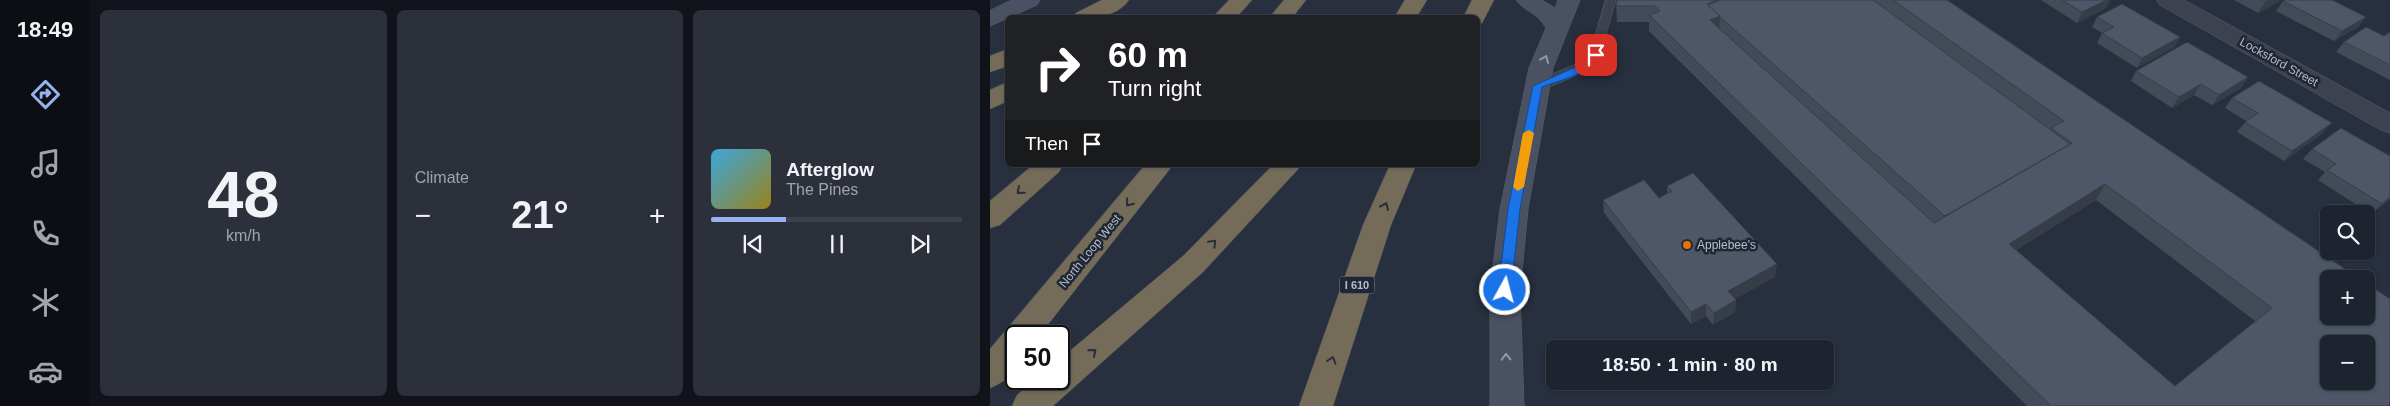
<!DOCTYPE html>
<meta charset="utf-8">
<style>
:root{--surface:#1e242f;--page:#2b303b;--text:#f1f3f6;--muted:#a1a4aa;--line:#3c414b;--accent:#97b2f0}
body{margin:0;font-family:Helvetica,sans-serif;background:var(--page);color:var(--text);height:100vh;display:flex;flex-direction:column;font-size:19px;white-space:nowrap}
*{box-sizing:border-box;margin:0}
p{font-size:16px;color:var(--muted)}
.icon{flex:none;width:28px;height:28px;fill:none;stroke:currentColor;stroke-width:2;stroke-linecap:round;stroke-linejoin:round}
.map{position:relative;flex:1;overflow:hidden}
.panel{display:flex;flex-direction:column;gap:10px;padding:10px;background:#10141a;width:900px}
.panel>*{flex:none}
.guide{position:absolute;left:15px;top:15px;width:475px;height:152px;border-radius:8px;box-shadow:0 1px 4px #0004,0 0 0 1px var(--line);background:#202124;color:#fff;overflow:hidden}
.fabs{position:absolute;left:1330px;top:205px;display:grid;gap:10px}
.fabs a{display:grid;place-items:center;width:55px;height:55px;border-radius:8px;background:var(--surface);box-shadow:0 1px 4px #0004,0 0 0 1px var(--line);font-size:25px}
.speed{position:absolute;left:15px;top:325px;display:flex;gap:10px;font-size:25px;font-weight:700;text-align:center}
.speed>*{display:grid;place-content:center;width:65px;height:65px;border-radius:50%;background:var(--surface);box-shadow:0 1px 4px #0004,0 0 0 1px var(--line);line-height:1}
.speed .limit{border:2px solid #111;border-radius:8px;background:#fff;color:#111}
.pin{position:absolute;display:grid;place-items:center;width:42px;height:42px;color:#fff;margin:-21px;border-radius:10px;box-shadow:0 2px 8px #0006}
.me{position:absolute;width:55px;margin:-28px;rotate:7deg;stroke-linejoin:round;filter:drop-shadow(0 0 4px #0008)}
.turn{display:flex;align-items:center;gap:18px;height:105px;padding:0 20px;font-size:22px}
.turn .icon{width:65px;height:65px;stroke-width:2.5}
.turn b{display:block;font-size:35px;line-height:42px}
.then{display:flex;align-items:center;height:48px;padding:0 20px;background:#0003;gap:10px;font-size:19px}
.big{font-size:38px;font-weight:600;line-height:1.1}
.panel .card{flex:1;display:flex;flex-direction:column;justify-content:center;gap:8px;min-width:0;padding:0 18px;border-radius:8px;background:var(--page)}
.panel .dial{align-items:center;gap:0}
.dial b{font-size:65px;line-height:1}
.song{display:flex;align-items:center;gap:15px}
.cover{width:60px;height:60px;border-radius:8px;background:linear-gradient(135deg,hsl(200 70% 55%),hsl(50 70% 35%))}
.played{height:5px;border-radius:2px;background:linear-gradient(90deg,var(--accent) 30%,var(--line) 30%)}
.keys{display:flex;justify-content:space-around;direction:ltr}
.heat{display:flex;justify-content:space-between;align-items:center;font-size:28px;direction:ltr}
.panel .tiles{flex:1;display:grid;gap:10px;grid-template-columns:repeat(3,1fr)}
.trip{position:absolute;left:556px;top:340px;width:288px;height:50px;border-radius:8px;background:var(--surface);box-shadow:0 1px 4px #0004,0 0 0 1px var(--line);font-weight:600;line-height:50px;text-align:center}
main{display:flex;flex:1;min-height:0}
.tabs{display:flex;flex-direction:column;width:90px;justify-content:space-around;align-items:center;background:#0c0e13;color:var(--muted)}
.tabs .icon{width:35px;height:35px}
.tabs .current{color:var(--accent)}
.tabs b{font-size:22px;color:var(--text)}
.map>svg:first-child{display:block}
</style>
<main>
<nav class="tabs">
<b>18:49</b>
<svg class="icon current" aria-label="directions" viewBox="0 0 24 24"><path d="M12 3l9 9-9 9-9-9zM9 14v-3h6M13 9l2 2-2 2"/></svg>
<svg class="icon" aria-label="music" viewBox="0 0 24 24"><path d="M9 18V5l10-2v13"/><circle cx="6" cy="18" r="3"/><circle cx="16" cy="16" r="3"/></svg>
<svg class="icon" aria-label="phone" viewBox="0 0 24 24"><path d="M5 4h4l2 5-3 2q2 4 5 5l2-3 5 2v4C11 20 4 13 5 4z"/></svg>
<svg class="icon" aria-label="climate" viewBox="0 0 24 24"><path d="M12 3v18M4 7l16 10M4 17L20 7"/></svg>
<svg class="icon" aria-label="car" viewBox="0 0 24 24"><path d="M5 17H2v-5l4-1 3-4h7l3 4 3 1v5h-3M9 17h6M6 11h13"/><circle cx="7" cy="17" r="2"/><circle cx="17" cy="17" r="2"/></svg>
</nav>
<section class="panel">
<div class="tiles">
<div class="card dial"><b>48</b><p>km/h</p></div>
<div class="card"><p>Climate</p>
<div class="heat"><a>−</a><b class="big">21°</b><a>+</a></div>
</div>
<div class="card">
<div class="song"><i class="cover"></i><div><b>Afterglow</b><p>The Pines</p></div></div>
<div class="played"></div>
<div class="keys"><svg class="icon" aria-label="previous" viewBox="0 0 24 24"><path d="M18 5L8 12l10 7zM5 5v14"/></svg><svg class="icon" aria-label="pause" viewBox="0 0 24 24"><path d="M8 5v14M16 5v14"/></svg><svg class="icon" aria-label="next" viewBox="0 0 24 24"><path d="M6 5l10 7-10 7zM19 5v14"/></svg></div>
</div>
</div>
</section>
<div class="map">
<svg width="1400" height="406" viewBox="0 0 1400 406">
<rect width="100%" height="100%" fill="#28303f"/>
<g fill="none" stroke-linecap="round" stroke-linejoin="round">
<defs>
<path id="service" d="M616,0h10l-19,64c-14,7 -49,28 -63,24l-2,-3 2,-3 54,-23z"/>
<path id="minor" d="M1167,0h27l206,113v20l-9,-3 -221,-125z"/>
<g id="secondary">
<path d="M22,0h28l-3,5 -47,21v-15z"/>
<path d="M526,0h26l13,8 3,-8h22l-27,68 -25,141 -8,82 4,115h-34v-115l10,-82 29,-141 17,-40c-9,-16 -21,-16 -30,-28z"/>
</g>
<g id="motorway">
<path d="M112,0h27c-13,18 -36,18 -56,18l3,-5z"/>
<path d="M239,0h23l-16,18h-24z"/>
<path d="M294,0h22l-14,18h-23z"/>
<path d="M415,0h22l-11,18h-22z"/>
<path d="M482,0h22l-12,23 -4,1v-6h-15z"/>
<path d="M18,49v17l-18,6v-16z"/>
<path d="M18,82v19l-18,8v-19z"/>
<path d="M43,165h30l-4,7 -59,53 -10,3v-27z"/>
<path d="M155,165h28l-134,171h-23c0,26 2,41 -26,52v-39z"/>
<path d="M283,165h29l-99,107 -150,134h-41l5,-11 19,-16h23v-19l124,-104z"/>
<path d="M400,165h26l-25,60 -58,181h-34l64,-181z"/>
</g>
</defs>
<!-- service casing -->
<use href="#service" stroke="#5a606c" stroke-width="1"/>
<!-- minor casing -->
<use href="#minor" stroke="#5a606c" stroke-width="1"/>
<!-- secondary casing -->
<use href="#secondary" stroke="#5a606c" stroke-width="1"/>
<!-- motorway casing -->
<use href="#motorway" stroke="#464d59" stroke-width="1"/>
<!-- service -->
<use href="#service" fill="#3c424f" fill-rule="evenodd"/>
<!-- minor -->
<use href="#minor" fill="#3c424f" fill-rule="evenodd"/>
<!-- secondary -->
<use href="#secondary" fill="#4a5162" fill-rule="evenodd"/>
<!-- motorway -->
<use href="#motorway" fill="#746c59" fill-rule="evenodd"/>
</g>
<!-- wall -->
<g fill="#434b59" fill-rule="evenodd">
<path d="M627,0h330l441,406h-361l-378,-375v-9h-32l-1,-16zM1106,200l159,121 -80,65 -159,-136z"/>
<path d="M1051,0h69l-4,8 -29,15z"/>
<path d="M1244,0h47l-23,13z"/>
<path d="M1293,1l83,16 -8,10 -24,14 -58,-30z"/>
<path d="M1107,17l83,20 -6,10 -37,21 -40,-25 5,-10 -10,-6z"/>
<path d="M1400,32v48l-54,-28 8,-10 40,-6z"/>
<path d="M1146,71l112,6 -7,11 -29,17 -18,-10 -22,13 -41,-27z"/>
<path d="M1242,98l91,35 -39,28 -47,-29 9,-11 -21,-13z"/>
<path d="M1322,149l78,7v43l-19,15 -53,-34 7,-8 -22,-13z"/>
<path d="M677,186l108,91 -40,22 1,1 -1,12 -22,13 -7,-9 -15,8 -87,-111 -1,-13 56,-2 8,-5z"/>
</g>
<!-- shaded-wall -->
<g fill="#373d48">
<path d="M1117,0h3l-4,8 -29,15 5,-11z"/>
<path d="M1279,0h12l-23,13 7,-11z"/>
<path d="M730,16l-1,16 -9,-12z"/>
<path d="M1376,17l-8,10 -24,14 8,-10z"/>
<path d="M1190,37l-6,10 -37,21 5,-10z"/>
<path d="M1258,77l-7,11 -29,17 7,-10z"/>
<path d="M1211,84l-7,11 -22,13 7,-11z"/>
<path d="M1342,123l-9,10 -39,28 8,-10z"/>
<path d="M1115,184l-9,16 -95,59 8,-15z"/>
<path d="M1400,197v2l-19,15 11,-10z"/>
<path d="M787,264l-2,13 -47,26v-12z"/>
<path d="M746,300l-1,12 -22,13 1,-12z"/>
<path d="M716,304v12l-15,8v-12z"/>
</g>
<!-- building -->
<g fill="#4e5767" stroke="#373d48" fill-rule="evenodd">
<path d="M627,0h100l-10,4 13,12 -10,4 224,203 138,-80 -21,-15 13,-7 -171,-121h54l413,279h-31v37h37v-33l24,16v105l-2,2h-337l-402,-391 11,-4 -5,-5h-39zM1115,184l167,124 -97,78 -166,-142zM1339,344h37v37h-37z"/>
<path d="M730,0h153l197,144 -125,72 -226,-200h1l-12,-11z"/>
<path d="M1072,0h45l-25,12z"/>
<path d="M1271,0h8l-4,2z"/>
<path d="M1295,0h47l34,17 -24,14 -59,-30z"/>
<path d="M1132,4l58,33 -38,21 -40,-25 12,-6 -17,-10z"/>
<path d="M1376,27l18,9 6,-4v33l-46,-23z"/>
<path d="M1197,42l61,35 -29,18 -18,-11 -22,13 -43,-26z"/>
<path d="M1269,81l73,42 -40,28 -47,-29 13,-9 -26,-15z"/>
<path d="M1351,128l49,28v41l-8,7 -55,-34 9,-6 -24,-15z"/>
<path d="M703,173l84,91 -49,27 8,9 -22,13 -8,-9 -15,8 -88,-112 41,-20 15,18 13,-7 -5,-5z"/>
</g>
<!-- one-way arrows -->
<defs><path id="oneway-chevron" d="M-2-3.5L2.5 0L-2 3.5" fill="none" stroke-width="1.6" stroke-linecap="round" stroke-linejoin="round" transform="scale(1.25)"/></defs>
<g stroke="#9297a5">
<use href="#oneway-chevron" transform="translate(555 59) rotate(-67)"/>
<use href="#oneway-chevron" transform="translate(516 357) rotate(-91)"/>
</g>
<g stroke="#282e38">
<use href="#oneway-chevron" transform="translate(30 191) rotate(139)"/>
<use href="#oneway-chevron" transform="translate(139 203) rotate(129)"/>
<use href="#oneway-chevron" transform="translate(395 206) rotate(-67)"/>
<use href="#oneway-chevron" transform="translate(223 243) rotate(-46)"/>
<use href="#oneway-chevron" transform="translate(103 352) rotate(-41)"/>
<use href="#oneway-chevron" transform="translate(342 360) rotate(-72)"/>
</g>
<!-- route -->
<path fill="#1a73e8" stroke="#114b97" d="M606,52l4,3c-8,19 -40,25 -58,32l-22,122 -9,81 -6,6 -5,-2 -2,-4 10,-81 25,-123 47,-21z"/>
<!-- slow -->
<path fill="#f59e0b" d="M539,130l5,3 -10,54 -6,4 -5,-4 10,-54z"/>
<!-- markers -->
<circle fill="#e8710a" stroke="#202734" stroke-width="2" cx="697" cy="245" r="5"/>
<g text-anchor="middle" stroke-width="5" stroke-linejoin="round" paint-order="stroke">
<!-- shield labels -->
<rect fill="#202734" stroke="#8a909c" stroke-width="1" x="349.5" y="276.5" width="35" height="17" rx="4"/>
<g font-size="11" font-weight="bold" fill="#b8bdc9">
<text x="367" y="289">I 610</text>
</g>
<!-- street labels -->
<g font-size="12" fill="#b8bdc9" stroke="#202734">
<text transform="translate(1289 62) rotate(29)" y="4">Locksford Street</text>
<text transform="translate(100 251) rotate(-51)" y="4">North Loop West</text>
</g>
<!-- poi labels -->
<g font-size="12" fill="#b8bdc9" stroke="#202734" text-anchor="start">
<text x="707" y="249">Applebee's</text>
</g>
</g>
</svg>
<div class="fabs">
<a><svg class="icon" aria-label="search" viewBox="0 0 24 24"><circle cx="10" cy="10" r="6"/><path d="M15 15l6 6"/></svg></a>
<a>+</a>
<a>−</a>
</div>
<div class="speed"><div class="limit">50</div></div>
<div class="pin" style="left:606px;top:55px;background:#d93025"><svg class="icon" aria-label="arrive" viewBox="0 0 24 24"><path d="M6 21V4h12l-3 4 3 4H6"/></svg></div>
<svg class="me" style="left:515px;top:290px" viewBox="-20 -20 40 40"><circle r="17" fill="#1a73e8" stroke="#fff" stroke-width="3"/><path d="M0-11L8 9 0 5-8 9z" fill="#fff"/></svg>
<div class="trip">18:50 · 1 min · 80 m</div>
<div class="guide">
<div class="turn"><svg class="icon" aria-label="right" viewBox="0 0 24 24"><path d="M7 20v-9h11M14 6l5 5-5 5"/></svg><div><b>60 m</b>Turn right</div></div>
<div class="then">Then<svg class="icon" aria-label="arrive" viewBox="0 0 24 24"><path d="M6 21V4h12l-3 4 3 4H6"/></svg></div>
</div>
</div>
</main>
